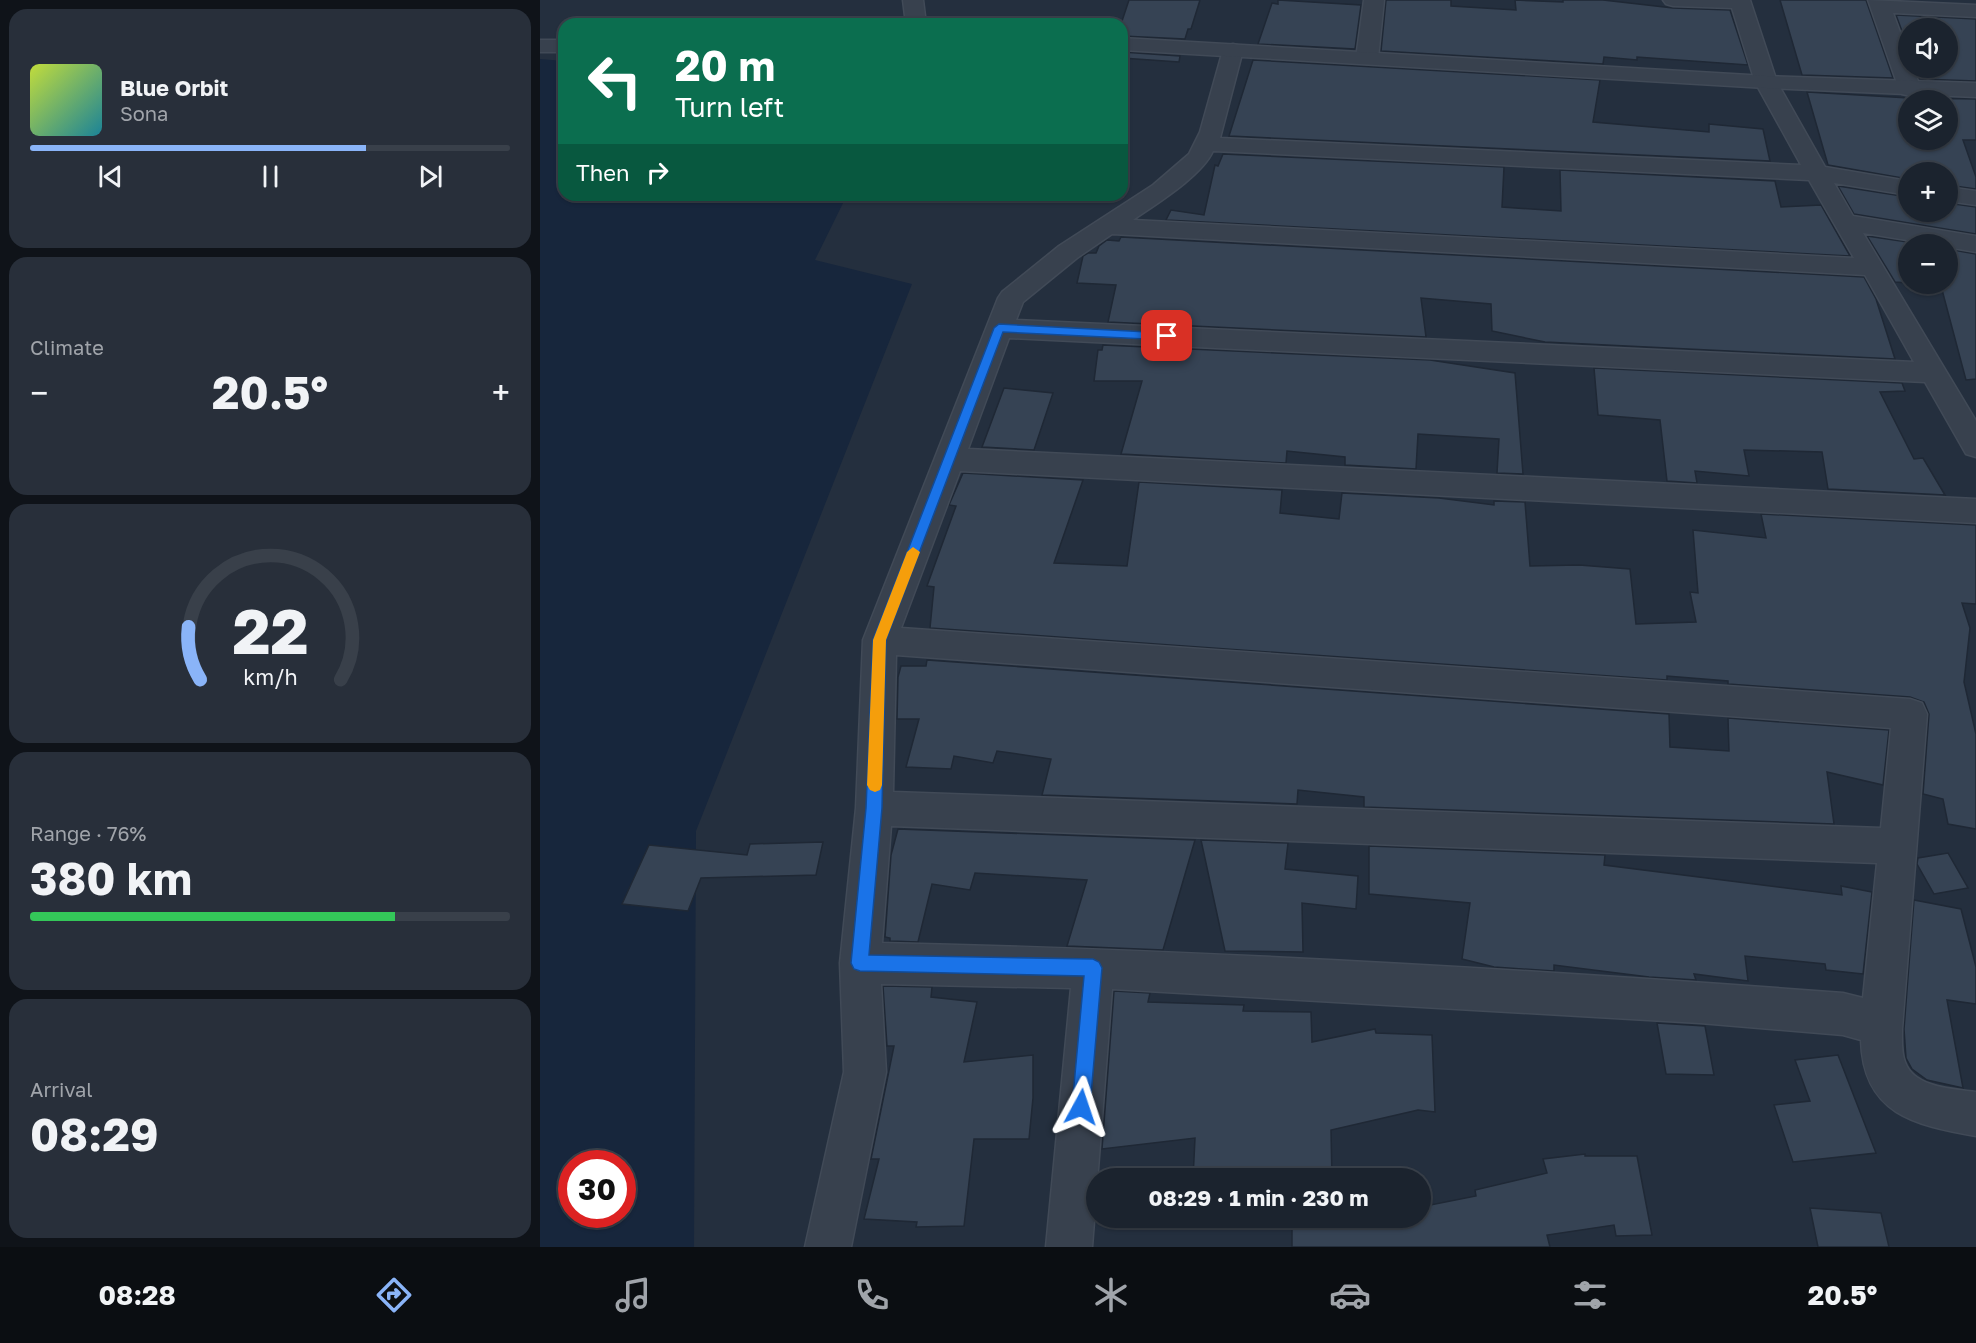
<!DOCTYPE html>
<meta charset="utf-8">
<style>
:root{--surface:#1b232e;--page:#282f3a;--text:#f1f3f6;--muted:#a0a4aa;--line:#39404a;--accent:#8ab4f8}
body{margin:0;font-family:"Golos Text",sans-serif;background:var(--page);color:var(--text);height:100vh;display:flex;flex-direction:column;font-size:22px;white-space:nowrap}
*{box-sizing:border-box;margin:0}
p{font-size:20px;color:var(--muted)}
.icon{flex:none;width:33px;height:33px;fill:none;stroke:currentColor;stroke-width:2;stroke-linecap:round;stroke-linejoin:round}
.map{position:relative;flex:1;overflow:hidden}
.details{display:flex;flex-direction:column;gap:9px;padding:9px;background:#0f1319;width:540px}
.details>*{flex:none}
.top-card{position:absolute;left:18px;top:18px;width:570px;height:183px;border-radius:18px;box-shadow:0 2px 4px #0004,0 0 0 2px var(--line);background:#0b6e4f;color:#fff;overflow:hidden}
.fabs{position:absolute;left:1358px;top:18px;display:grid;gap:12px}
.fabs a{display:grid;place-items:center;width:60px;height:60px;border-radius:50%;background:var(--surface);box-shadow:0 2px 4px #0004,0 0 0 2px var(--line);font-size:30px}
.speed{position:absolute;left:18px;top:1150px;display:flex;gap:12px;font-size:30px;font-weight:700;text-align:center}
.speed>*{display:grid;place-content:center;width:78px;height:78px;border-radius:50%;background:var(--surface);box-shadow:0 2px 4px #0004,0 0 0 2px var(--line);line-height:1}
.speed .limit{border:9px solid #d22;background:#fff;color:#111}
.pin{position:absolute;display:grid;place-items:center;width:51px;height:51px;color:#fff;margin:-26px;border-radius:12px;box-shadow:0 3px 9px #0006}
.me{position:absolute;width:66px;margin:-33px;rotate:5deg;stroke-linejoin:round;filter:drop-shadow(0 0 4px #0008)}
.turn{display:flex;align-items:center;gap:21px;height:126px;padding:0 18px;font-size:27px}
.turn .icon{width:78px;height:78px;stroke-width:2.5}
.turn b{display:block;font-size:42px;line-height:51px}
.then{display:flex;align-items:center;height:57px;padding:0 18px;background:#0003;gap:12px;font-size:22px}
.big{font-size:45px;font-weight:700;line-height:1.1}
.details .tile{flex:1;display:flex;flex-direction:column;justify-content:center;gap:9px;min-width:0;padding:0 21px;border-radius:18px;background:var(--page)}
.details .dial{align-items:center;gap:0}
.dial svg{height:156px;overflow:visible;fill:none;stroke:var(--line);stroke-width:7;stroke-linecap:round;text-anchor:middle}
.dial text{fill:var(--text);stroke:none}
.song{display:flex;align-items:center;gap:18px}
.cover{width:72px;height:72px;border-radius:9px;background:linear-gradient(135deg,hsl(70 70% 55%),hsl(190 70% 35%))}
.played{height:6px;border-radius:3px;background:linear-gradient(90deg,var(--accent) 70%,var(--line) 70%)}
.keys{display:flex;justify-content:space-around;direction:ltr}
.heat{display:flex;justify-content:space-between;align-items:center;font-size:33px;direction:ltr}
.charge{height:9px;border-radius:4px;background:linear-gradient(90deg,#34c759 76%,var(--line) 0)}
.trip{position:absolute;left:546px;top:1168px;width:345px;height:60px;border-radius:30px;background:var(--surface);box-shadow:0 2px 4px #0004,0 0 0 2px var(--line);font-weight:700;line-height:60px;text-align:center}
.dock{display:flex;height:96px;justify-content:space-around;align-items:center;background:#0b0e12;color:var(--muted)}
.dock .icon{width:42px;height:42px}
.dock .current{color:var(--accent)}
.dock b{font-size:27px;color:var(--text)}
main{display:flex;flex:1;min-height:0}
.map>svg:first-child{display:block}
</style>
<main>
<section class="details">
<div class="tile">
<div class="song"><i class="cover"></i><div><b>Blue Orbit</b><p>Sona</p></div></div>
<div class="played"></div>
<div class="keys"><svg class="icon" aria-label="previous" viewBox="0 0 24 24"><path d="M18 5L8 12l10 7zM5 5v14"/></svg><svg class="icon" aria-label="pause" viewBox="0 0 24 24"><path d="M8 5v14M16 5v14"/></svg><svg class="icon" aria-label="next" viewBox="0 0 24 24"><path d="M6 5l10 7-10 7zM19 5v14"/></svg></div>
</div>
<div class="tile"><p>Climate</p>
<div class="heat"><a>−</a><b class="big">20.5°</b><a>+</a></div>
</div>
<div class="tile dial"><svg viewBox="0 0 100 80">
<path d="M14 69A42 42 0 1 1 86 69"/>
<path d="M14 69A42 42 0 0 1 8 42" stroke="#8ab4f8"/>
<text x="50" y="56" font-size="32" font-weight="700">22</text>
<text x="50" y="72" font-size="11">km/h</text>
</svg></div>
<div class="tile"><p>Range · 76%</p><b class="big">380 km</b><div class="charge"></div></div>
<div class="tile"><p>Arrival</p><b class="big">08:29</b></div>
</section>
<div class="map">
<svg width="1436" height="1247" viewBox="0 0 1436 1247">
<rect width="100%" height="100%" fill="#242f3e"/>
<!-- water -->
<path fill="#17263c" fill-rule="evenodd" d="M0,59l24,2v134h283l-32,65 97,24 -216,547 -2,416h-154zM32,1164h50v51h-50z"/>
<!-- building -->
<g fill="#364354" stroke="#1f2835" stroke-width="1.5" fill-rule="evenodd">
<path d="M589,0h71l-9,29h-3l-3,10 -63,-3v-15z"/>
<path d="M738,0l83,5 -6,44 -97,-5 14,-41 6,1z"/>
<path d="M846,0h65v6l65,4 -1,-10 48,2v-2h40l70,8 57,2 18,55 -111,-8v3l-33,-3 -1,7 -222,-13z"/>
<path d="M1240,0h86l27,78 -91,-3z"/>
<path d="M1356,15l80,4v62l-56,-2 -5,-11h32v-40h-39v19z"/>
<path d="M582,52l58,4 -1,6 -57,-4z"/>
<path d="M713,60l347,20 -7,42 116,10v-8l54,5 7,32 -541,-25z"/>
<path d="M1267,92l102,6 67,1v41h-13l13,37v12l-29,-4v-13h-39v7l-80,-14zM1368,100h39v40h-39z"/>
<path d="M683,154l281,13 -2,40 59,4 -1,-41 215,11 6,26 40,-2 29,51 -684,-36 5,-10 33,5 11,-50 3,1z"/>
<path d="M1298,186l70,11v15h39v-9l29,4v27l-122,-20z"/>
<path d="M1327,236l54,8h-13v39l-13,-1z"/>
<path d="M581,237l743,40 12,22 19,60 -350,-17 -53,-11 -1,-27 -70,-6 5,39 -318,-15 8,-37 -39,-2 6,-27 5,-3h8l3,-7 8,-6 12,1z"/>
<path d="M1407,249l29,5v125l-10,1 -25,-94 -29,-2h35z"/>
<path d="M563,345l327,15 85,13 8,101 -26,-1 2,-34 -81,-5 -2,35 -71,-4v-8l-58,-6 -1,12 -165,-9 21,-73h-48l4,-31h4z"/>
<path d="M1054,368l308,15 3,8 -25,1 34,67 9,-1 22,37 -117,-6 -6,-37 -78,-2 5,26 -54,-5 2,12 -30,-2 -7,-61 -62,-5z"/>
<path d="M464,388l49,5 -19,57 -52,-3z"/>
<path d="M423,473l120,7 -29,83 73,3 12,-84 143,8 -2,23 59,6 3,-26 97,5 55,7v-4l31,1 5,64 49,-1 51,4 6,55 60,-2 -6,-30 8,1 -5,-63 73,8 -5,-24 215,11v79l-14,-1 8,25 -6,54 12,52v95l-28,-5 -5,-25 -20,-5 6,-80 -5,-12 -14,-5 -182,-13v-3l-61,-5v4l-737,-52 4,-41 -7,-1 29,-80 -7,-1z"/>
<path d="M387,660l742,54 1,33 59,4 -1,-33 161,12 -6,55 -56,-13 7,52 -470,-17v-10l-66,-7 -1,14 -255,-9 9,-36 -54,-8 -4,12 -39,-7 -3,13 -45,-2 13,-48h-22l1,-42 3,-11h25z"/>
<path d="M358,829l297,11 -32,110 -96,-4 20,-66 -112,-7 -5,17 -38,-6 -14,58 -28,-1v-3l-5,-1 6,-82z"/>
<path d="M661,840l87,3 -3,26 73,7 -2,33 -54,-6 1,49 -78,-1z"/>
<path d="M283,842l-7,33 -115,3 -13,33 -66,-7 27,-59 98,10 3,-11z"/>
<path d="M829,846l236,9 -1,10 238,30 -1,-9 31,6 -9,82 -37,-4 -1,-6 -80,-8 3,25 -54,-7 2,6 -47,-3 -95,-12v6l-60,-4 -32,-8 8,-56 -101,-9z"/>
<path d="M1408,853l20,35 -34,6 -17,-30 1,-6z"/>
<path d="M1374,900l47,9 15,58v37l-29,-4 16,88 -36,-8 -15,-11 -6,-11 -2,-29z"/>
<path d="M343,986l49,1 -1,10 46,5 -13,60 69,-7v43l-4,41h-55l-10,87 -48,1 1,-5 -53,-3 15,-60h-8l23,-113h-7z"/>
<path d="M574,991l36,2 -2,9 96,3 -1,6 68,1 1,30 63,-13 1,4 56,2 3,77 -17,-2 -87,20 1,49h-139l2,-41 -93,11z"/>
<path d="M1117,1023l48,3 9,49 -48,-1z"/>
<path d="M1298,1055l38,98 -83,9 -19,-57 36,-4 -15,-41z"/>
<path d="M1045,1154v2h52l15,79 -36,1 -2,-11 -67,10 3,12h-258v-29h128v-11l56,-11 -1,-6 72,-17 -4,-14z"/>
<path d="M1270,1208l71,5 8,34h-71z"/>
</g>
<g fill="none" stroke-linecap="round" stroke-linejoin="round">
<defs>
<g id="minor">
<path d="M824,0h20l-6,58 -4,4 -7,2 -7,-2 -4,-4z"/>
<path d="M1123,0h87l27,82 48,85 83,14v14l-74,-12 19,33 123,20v16l-29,-5v-3h-15l-69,-11 113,188v36l-10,-3 -41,-72 -916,-44 -41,111 1008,50v24l-1016,-52 -59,157 1009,71 12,4 5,11 -25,315c0,10 -1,23 3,33 9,26 49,27 71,30v44c-62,-11 -113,-22 -115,-96l-18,-5 -143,-12 -588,-34 -20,258h-46l25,-259 -190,-4 5,88 -35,175h-46l39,-175 -4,-109 16,-155 7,-168 135,-342 4,-6 57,-46 94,-61 36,-31 11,-22 23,-82 3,-4 7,-2 7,2 3,4 -23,88 581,27 -46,-83 -23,-74 -59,-2 -7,-2zM673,151l596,29 45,78 -721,-38c23,-16 69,-44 80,-69zM572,234l753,41 49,87 -898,-42 7,-18 54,-44zM356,655l995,73 -10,100 -988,-36zM351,826l986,37 -14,135 -20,-5c-320,-24 -641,-43 -961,-50z"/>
<path d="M1328,0l108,5v12l-83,-4 15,41v14h5l8,21 -3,5 -8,2 -8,-2 -3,-5z"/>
<rect x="0" y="40" width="24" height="12"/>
<path d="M1407,187l29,4v14l-29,-4z"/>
</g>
<g id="tertiary">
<path d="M363,0h20l3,24h-20z"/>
<path d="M582,38l644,38 210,7v14l-210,-9 -644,-38z"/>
</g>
</defs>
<!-- minor casing -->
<use href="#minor" stroke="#414a57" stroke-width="3"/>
<!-- tertiary casing -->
<use href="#tertiary" stroke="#414a57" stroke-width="3"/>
<!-- minor -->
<use href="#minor" fill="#38414e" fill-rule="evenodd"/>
<!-- tertiary -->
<use href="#tertiary" fill="#38414e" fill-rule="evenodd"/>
</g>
<!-- route -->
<path fill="#1a73e8" stroke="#114b97" stroke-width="1.5" d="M459,324l168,9 5,3 -5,4 -164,-8 -117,308 -4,168 -13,147 224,4 6,3 3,6 -12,139 -2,7 -7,2 -6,-2 -3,-7 12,-131 -224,-5 -6,-2 -3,-6 15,-155 7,-168 121,-312z"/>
<!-- slow -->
<path fill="#f59e0b" d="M373,547l7,5 -34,88 -4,145 -2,5 -5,2 -5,-2 -3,-5 6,-145 34,-88z"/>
</svg>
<div class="fabs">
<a><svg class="icon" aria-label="sound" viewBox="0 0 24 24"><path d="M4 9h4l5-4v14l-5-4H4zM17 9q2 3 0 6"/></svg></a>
<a><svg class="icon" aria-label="layers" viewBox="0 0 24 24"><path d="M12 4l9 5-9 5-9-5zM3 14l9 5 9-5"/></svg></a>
<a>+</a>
<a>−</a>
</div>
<div class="speed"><div class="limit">30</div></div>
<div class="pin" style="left:627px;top:336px;background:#d93025"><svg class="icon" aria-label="arrive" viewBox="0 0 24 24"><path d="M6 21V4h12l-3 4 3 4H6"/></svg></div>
<svg class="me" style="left:541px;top:1107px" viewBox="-20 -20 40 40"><path d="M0-17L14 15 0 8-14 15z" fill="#1a73e8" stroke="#fff" stroke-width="4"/></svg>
<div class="trip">08:29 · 1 min · 230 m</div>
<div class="top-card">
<div class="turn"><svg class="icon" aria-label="left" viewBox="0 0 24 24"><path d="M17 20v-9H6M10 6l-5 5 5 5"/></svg><div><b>20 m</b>Turn left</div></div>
<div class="then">Then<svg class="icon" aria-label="right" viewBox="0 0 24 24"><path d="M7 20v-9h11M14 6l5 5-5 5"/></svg></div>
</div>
</div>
</main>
<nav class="dock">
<b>08:28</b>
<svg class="icon current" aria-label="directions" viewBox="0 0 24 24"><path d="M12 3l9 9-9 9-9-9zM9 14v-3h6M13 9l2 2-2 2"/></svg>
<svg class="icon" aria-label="music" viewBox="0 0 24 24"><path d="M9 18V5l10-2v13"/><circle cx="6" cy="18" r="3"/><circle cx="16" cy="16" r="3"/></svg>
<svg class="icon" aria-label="phone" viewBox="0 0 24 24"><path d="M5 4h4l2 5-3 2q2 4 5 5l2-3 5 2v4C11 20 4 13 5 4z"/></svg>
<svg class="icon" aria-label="climate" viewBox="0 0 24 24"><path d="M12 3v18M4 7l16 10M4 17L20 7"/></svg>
<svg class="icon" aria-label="car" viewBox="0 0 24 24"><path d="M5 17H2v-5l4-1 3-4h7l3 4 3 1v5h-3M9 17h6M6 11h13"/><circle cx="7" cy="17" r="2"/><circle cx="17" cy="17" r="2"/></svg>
<svg class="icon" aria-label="filters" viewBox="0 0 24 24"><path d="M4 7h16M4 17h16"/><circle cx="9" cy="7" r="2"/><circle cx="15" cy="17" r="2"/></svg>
<b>20.5°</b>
</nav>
